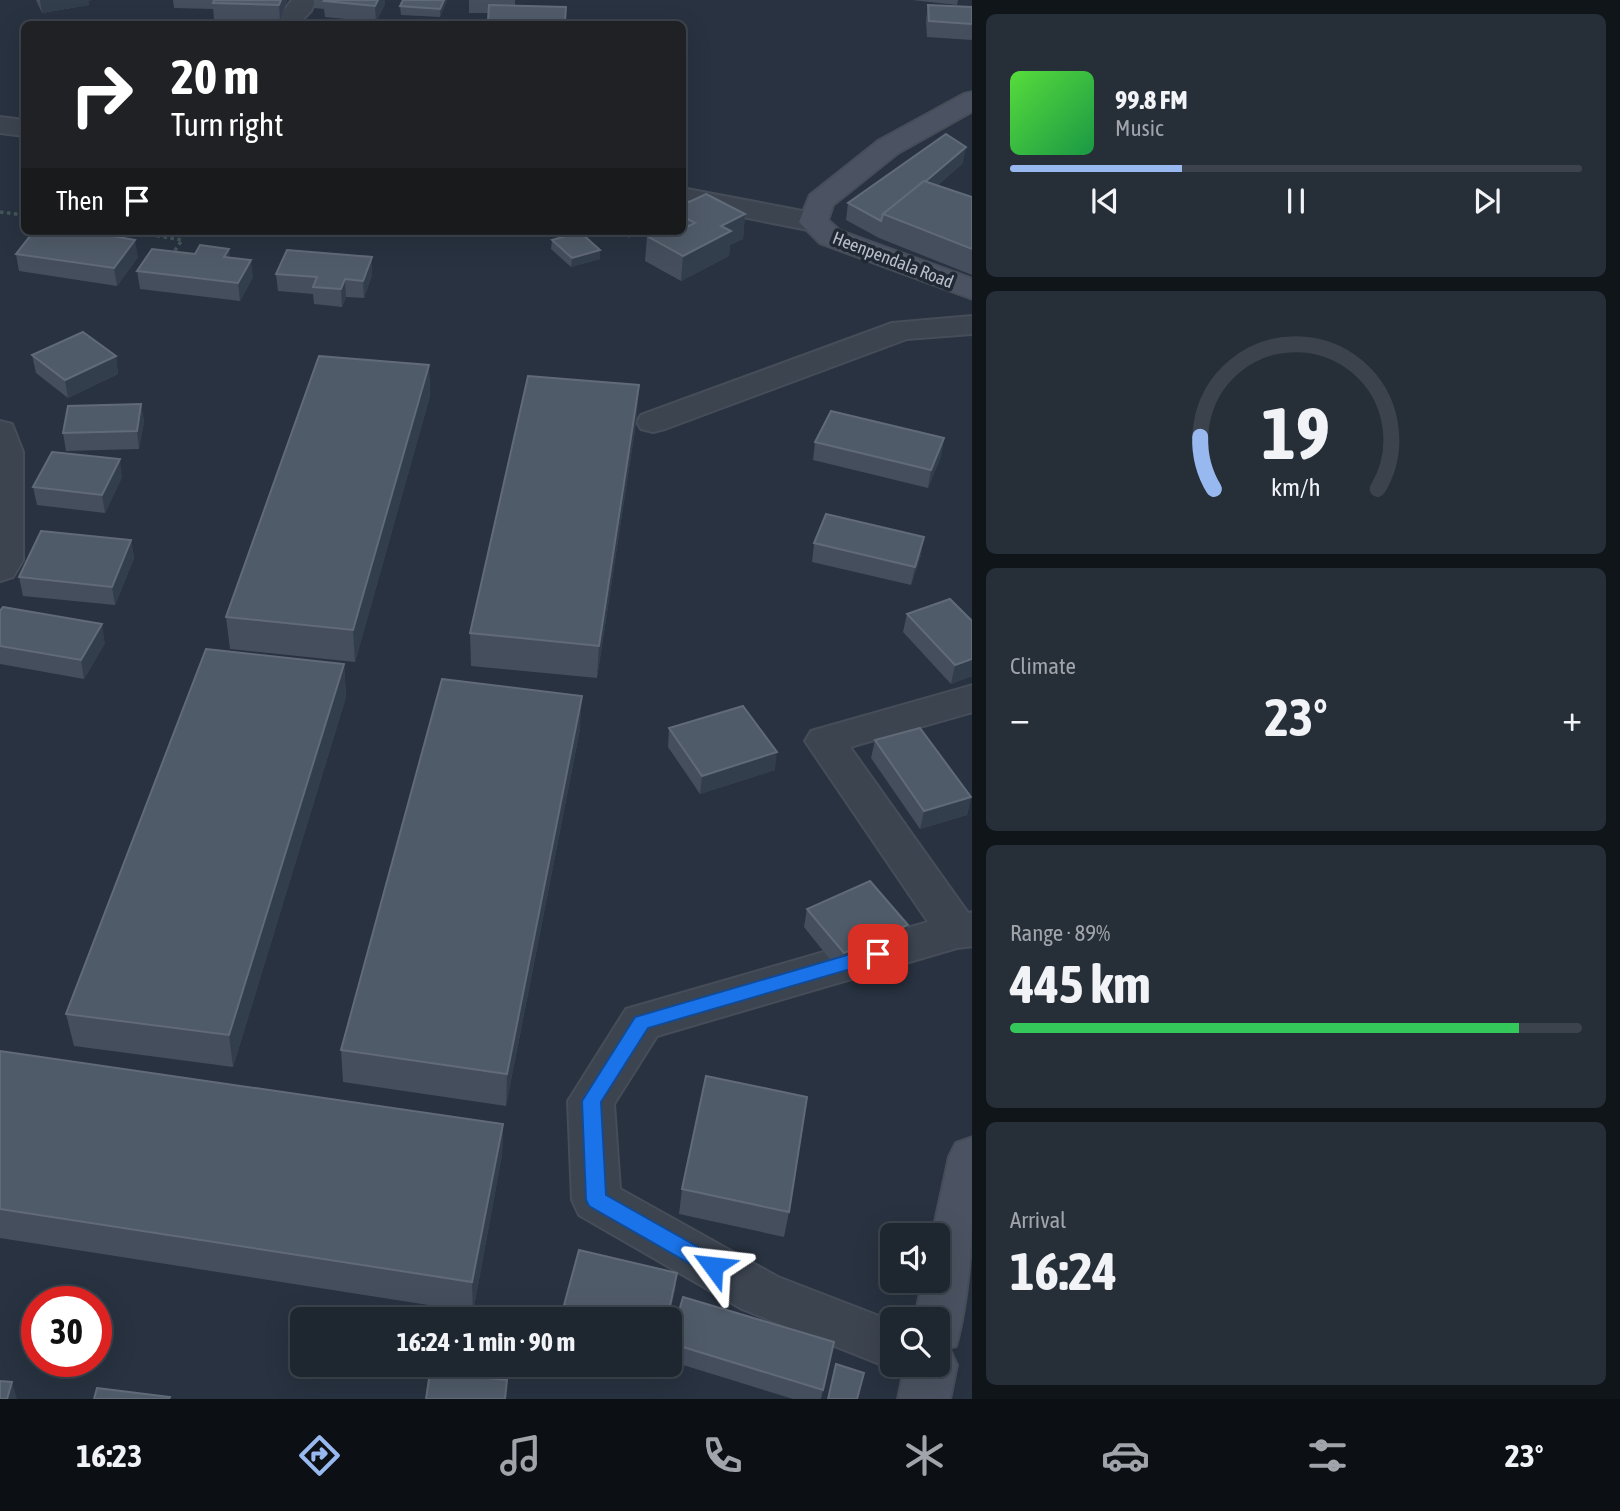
<!DOCTYPE html>
<meta charset="utf-8">
<style>
:root{--surface:#1e2630;--page:#262e38;--text:#f1f3f6;--muted:#a1a5ab;--line:#3c434c;--accent:#98b9f0}
body{margin:0;font-family:"Asap Condensed",sans-serif;background:var(--page);color:var(--text);height:100vh;display:flex;flex-direction:column;font-size:26px;white-space:nowrap}
*{box-sizing:border-box;margin:0}
p{font-size:23px;color:var(--muted)}
.icon{flex:none;width:38px;height:38px;fill:none;stroke:currentColor;stroke-width:2;stroke-linecap:round;stroke-linejoin:round}
.map{position:relative;flex:1;overflow:hidden}
.side{display:flex;flex-direction:column;gap:14px;padding:14px;background:#10151a;width:648px}
.side>*{flex:none}
.hud{position:absolute;left:21px;top:21px;width:665px;height:214px;border-radius:10px;box-shadow:0 7px 28px #0002,0 0 0 2px var(--line);background:#202124;color:#fff;overflow:hidden}
.tools{position:absolute;left:880px;top:1223px;display:grid;gap:14px}
.tools a{display:grid;place-items:center;width:70px;height:70px;border-radius:10px;background:var(--surface);box-shadow:0 7px 28px #0002,0 0 0 2px var(--line);font-size:35px}
.speed{position:absolute;left:21px;top:1286px;display:flex;gap:14px;font-size:35px;font-weight:700;text-align:center}
.speed>*{display:grid;place-content:center;width:91px;height:91px;border-radius:50%;background:var(--surface);box-shadow:0 7px 28px #0002,0 0 0 2px var(--line);line-height:1}
.speed .limit{border:10px solid #d22;background:#fff;color:#111}
.pin{position:absolute;display:grid;place-items:center;width:60px;height:60px;color:#fff;margin:-30px;border-radius:14px;box-shadow:0 4px 10px #0006}
.me{position:absolute;width:77px;margin:-38px;rotate:300deg;stroke-linejoin:round;filter:drop-shadow(0 0 5px #0008)}
.turn{display:flex;align-items:center;gap:24px;height:147px;padding:0 35px;font-size:32px}
.turn .icon{width:91px;height:91px;stroke-width:2.5}
.turn b{display:block;font-size:49px;line-height:60px}
.then{display:flex;align-items:center;height:66px;padding:0 35px;background:#0003;gap:14px;font-size:26px}
.big{font-size:52px;font-weight:700;line-height:1.1}
.side .card{flex:1;display:flex;flex-direction:column;justify-content:center;gap:10px;min-width:0;padding:0 24px;border-radius:10px;background:var(--page)}
.side .dial{align-items:center;gap:0}
.dial svg{height:182px;overflow:visible;fill:none;stroke:var(--line);stroke-width:7;stroke-linecap:round;text-anchor:middle}
.dial text{fill:var(--text);stroke:none}
.song{display:flex;align-items:center;gap:21px}
.cover{width:84px;height:84px;border-radius:10px;background:linear-gradient(135deg,hsl(110 70% 55%),hsl(140 70% 35%))}
.played{height:7px;border-radius:4px;background:linear-gradient(90deg,var(--accent) 30%,var(--line) 30%)}
.keys{display:flex;justify-content:space-around;direction:ltr}
.heat{display:flex;justify-content:space-between;align-items:center;font-size:38px;direction:ltr}
.charge{height:10px;border-radius:5px;background:linear-gradient(90deg,#34c759 89%,var(--line) 0)}
.trip{position:absolute;left:290px;top:1307px;width:392px;height:70px;border-radius:10px;background:var(--surface);box-shadow:0 7px 28px #0002,0 0 0 2px var(--line);font-weight:700;line-height:70px;text-align:center}
.tabs{display:flex;height:112px;justify-content:space-around;align-items:center;background:#0c0f13;color:var(--muted)}
.tabs .icon{width:49px;height:49px}
.tabs .selected{color:var(--accent)}
.tabs b{font-size:32px;color:var(--text)}
main{display:flex;flex:1;min-height:0}
.map>svg:first-child{display:block}
</style>
<main>
<div class="map">
<svg width="973" height="1399" viewBox="0 0 973 1399">
<rect width="100%" height="100%" fill="#283240"/>
<g fill="none" stroke-linecap="round" stroke-linejoin="round">
<defs>
<g id="street">
<path d="M292,0h24l-5,11 -13,13h-25z"/>
<path d="M0,117l24,3v16l-24,-3z"/>
<path d="M682,188l131,25 10,3 4,6 -4,6 -10,3 -131,-26z"/>
<path d="M973,316v18l-66,5 -242,90 -12,3 -12,-3 -4,-7 4,-7 251,-92z"/>
<path d="M0,421l12,3 11,28v108l-10,17 -13,4z"/>
<path d="M973,685v27l-123,35 118,166 5,-1v34l-16,2 -300,88 -43,68 6,85 158,88 114,44v44h10l-10,4 -150,-60 -163,-94 -7,-15 -4,-99 58,-92 302,-87 -123,-181 6,-10z"/>
</g>
<g id="secondary">
<path d="M973,92v19l-75,42 -65,52 -5,15 12,11 133,48v20l-153,-56 -21,-21 11,-27 68,-54 86,-47z"/>
<path d="M973,1137c0,65 0,148 -17,209l-7,2 8,17 -7,34h-52l7,-34h33v-45h-24l9,-39h15v-45h-6l17,-79 7,-14z"/>
</g>
</defs>
<!-- street casing -->
<use href="#street" stroke="#464d59" stroke-width="4"/>
<!-- secondary casing -->
<use href="#secondary" stroke="#464d59" stroke-width="4"/>
<!-- path -->
<g stroke="#435759" stroke-width="3.5" stroke-dasharray="3.5 3.5" stroke-linecap="butt">
<path d="M0,212l24,3"/>
<path d="M129,231l53,9 -10,15"/>
</g>
<!-- street -->
<use href="#street" fill="#3c4450" fill-rule="evenodd"/>
<!-- secondary -->
<use href="#secondary" fill="#4b5362" fill-rule="evenodd"/>
</g>
<!-- wall -->
<g fill="#444e5d">
<path d="M36,0h55l-3,1 1,4 -47,8z"/>
<path d="M173,0h114l-7,21 -66,-2 -1,-11v1l-39,-1z"/>
<path d="M314,0h71v4l-9,18 -51,-5 -1,-8 -10,-1z"/>
<path d="M447,0l-7,17 -39,-2 -1,-9z"/>
<path d="M469,0h46v6l51,1 -1,17h-77v-11h-19z"/>
<path d="M912,0h46l-1,5z"/>
<path d="M928,5l44,2v33l-45,-3 -1,-16z"/>
<path d="M24,76v13h-1l-1,-9z"/>
<path d="M963,163l-25,22 34,12v78l-93,-37 -33,-18 2,-17z"/>
<path d="M682,198l7,4 56,12 -2,25 -13,6 -1,11 -48,25 -36,-20 2,-25 5,-2 -5,-3h35z"/>
<path d="M107,231v4l31,22 -21,29 -98,-15 -3,-17 49,-22z"/>
<path d="M617,231h25l-13,7z"/>
<path d="M552,240l48,19 -29,8 -20,-18z"/>
<path d="M230,257l23,20 -13,24 -100,-12 -3,-18z"/>
<path d="M276,274l96,1 -8,23 -18,-1 -4,10 -28,-3 -1,-10 -35,-3z"/>
<path d="M32,355l84,1 2,18 -50,24 -32,-25z"/>
<path d="M429,365l1,31 -75,266 -125,-13 -4,-32z"/>
<path d="M141,404l3,18 -5,27 -73,2 -3,-18z"/>
<path d="M637,416l-40,262 -126,-12 -1,-33z"/>
<path d="M944,438l-3,18 -13,32 -115,-28 2,-18z"/>
<path d="M122,477l-17,36 -68,-8 -4,-18z"/>
<path d="M131,540l3,18 -19,47 -92,-9 -4,-19z"/>
<path d="M814,543l107,12 -10,30 -99,-23z"/>
<path d="M0,611l105,32 -21,36 -84,-15z"/>
<path d="M907,614l65,7v55l-21,8 -48,-52z"/>
<path d="M344,664l2,33 -113,370 -159,-21 -8,-32z"/>
<path d="M669,728l106,42 -75,24 -32,-47z"/>
<path d="M580,729l-74,377 -163,-24 -2,-32z"/>
<path d="M875,740l96,57 -4,18 -47,14 -49,-71z"/>
<path d="M807,909l97,34 -64,29 -36,-45z"/>
<path d="M0,1051l503,73 -1,31 -29,157 -473,-74z"/>
<path d="M682,1189l107,23 -5,25 -105,-23z"/>
<path d="M677,1273l-2,17 -7,30h-104v-15z"/>
<path d="M670,1342h164l-13,57h-28l-123,-38z"/>
</g>
<!-- shaded-wall -->
<g fill="#333e4d">
<path d="M40,0h51l-3,1 1,4 -47,8z"/>
<path d="M281,0h6l-7,21 -1,-16z"/>
<path d="M378,0h7v4l-9,18 -1,-16z"/>
<path d="M444,0h3l-7,17v-8z"/>
<path d="M966,147l-3,16 -64,57 -12,-4z"/>
<path d="M745,214l-2,25 -13,6 -1,11 -48,25 2,-25 38,-30z"/>
<path d="M629,231h13l-13,7z"/>
<path d="M659,231h8v2l-9,4z"/>
<path d="M135,240l3,17 -21,29 -3,-18z"/>
<path d="M229,249l2,17 -7,-9z"/>
<path d="M600,250v9l-29,8 1,-9z"/>
<path d="M372,257v18l-8,23 -1,-17z"/>
<path d="M251,260l2,17 -13,24 -2,-18z"/>
<path d="M345,279l1,18 -4,10 -1,-18z"/>
<path d="M116,356l2,18 -50,24 -3,-18z"/>
<path d="M429,365l1,31 -75,266 -2,-32z"/>
<path d="M639,385l-2,31 -40,262 2,-32z"/>
<path d="M141,404l3,18 -5,27 -2,-18z"/>
<path d="M944,438l-3,18 -13,32 3,-18z"/>
<path d="M120,459l2,18 -17,36 -3,-18z"/>
<path d="M924,537l-3,18 -10,30 4,-18z"/>
<path d="M131,540l3,18 -19,47 -3,-18z"/>
<path d="M102,624l3,19 -21,36 -3,-19z"/>
<path d="M972,659v17l-21,8 4,-19z"/>
<path d="M344,664l2,33 -113,370 -4,-32z"/>
<path d="M582,696l-2,33 -74,377 1,-32z"/>
<path d="M777,752l-2,18 -75,24 2,-18z"/>
<path d="M971,797l-4,18 -47,14 4,-18z"/>
<path d="M908,925l-4,18 -64,29 4,-19z"/>
<path d="M503,1124l-1,31 -29,157 -1,-30z"/>
<path d="M677,1273l-2,17 -7,30h-1z"/>
<path d="M12,1382l5,17h-10z"/>
</g>
<!-- building -->
<g fill="#505b69" stroke="#616a78" stroke-width="2">
<path d="M214,0h67l-2,5 -66,-2z"/>
<path d="M325,0h53l-3,6 -51,-5z"/>
<path d="M403,0h41l-4,9 -40,-3z"/>
<path d="M489,5l77,2 -1,15h-29l-2,2h-28v-3l-18,-1z"/>
<path d="M928,5l44,2v17l-43,-3z"/>
<path d="M946,134l20,13 -40,34h-2l-41,33 -2,7 -33,-18z"/>
<path d="M924,181l48,16v52l-89,-35z"/>
<path d="M706,194l39,20 -24,12 10,5 -48,25 -36,-20 10,-5 10,5 11,-5h4v-2l13,-6 -13,-7v-18l7,4z"/>
<path d="M34,231l31,1v-1h38l-2,3 34,6 -21,28 -98,-14z"/>
<path d="M580,232l20,18 -28,8 -20,-18z"/>
<path d="M200,245l29,4 -5,8 27,3 -13,23 -101,-12 15,-22 43,5z"/>
<path d="M287,250l85,7 -9,24 -18,-2 -4,10 -28,-2 4,-10 -41,-3z"/>
<path d="M83,332l33,24 -51,24 -33,-25z"/>
<path d="M319,356l110,9 -76,265 -127,-13z"/>
<path d="M528,376l111,9 -40,261 -129,-13z"/>
<path d="M141,404l-4,27 -74,2 5,-27z"/>
<path d="M831,411l113,27 -13,32 -116,-28z"/>
<path d="M52,452l68,7 -18,36 -69,-8z"/>
<path d="M826,514l98,23 -9,30 -101,-24z"/>
<path d="M41,531l90,9 -19,47 -93,-10z"/>
<path d="M950,599l22,22v38l-17,6 -48,-51z"/>
<path d="M3,607l99,17 -21,36 -81,-14v-35z"/>
<path d="M206,649l138,15 -115,371 -163,-21z"/>
<path d="M442,679l140,17 -75,378 -166,-24z"/>
<path d="M743,706l34,46 -75,24 -33,-48z"/>
<path d="M920,728l51,69 -47,14 -49,-71z"/>
<path d="M870,881l38,44 -64,28 -37,-44z"/>
<path d="M0,1051l503,73 -31,158 -472,-73z"/>
<path d="M706,1076l101,21 -18,115 -107,-23z"/>
<path d="M579,1250l98,23 -10,47h-42l-61,-15z"/>
<path d="M683,1297l151,45 -11,48 -153,-47z"/>
<path d="M836,1364l28,9 -7,26h-29z"/>
<path d="M430,1372l77,8 -2,19h-79z"/>
<path d="M0,1381l12,1 -5,17h-7z"/>
<path d="M97,1388l73,9 -1,2h-75z"/>
</g>
<!-- route -->
<path fill="#1a73e8" stroke="#114b97" stroke-width="2" d="M878,946l7,3 3,5 -3,5 -237,69 -47,74 5,93 115,65 3,6 -3,7 -8,3 -7,-3 -117,-67 -3,-6 -4,-99 53,-84z"/>
<g text-anchor="middle" stroke-width="7" stroke-linejoin="round" paint-order="stroke">
<!-- far-street labels -->
<g font-size="18" fill="#b9bfca" stroke="#212935">
<text transform="translate(893 260) rotate(21)" y="6">Heenpendala Road</text>
</g>
</g>
</svg>
<div class="tools">
<a><svg class="icon" aria-label="sound" viewBox="0 0 24 24"><path d="M4 9h4l5-4v14l-5-4H4zM17 9q2 3 0 6"/></svg></a>
<a><svg class="icon" aria-label="search" viewBox="0 0 24 24"><circle cx="10" cy="10" r="6"/><path d="M15 15l6 6"/></svg></a>
</div>
<div class="speed"><div class="limit">30</div></div>
<div class="pin" style="left:878px;top:954px;background:#d93025"><svg class="icon" aria-label="arrive" viewBox="0 0 24 24"><path d="M6 21V4h12l-3 4 3 4H6"/></svg></div>
<svg class="me" style="left:713px;top:1266px" viewBox="-20 -20 40 40"><path d="M0-17L14 15 0 8-14 15z" fill="#1a73e8" stroke="#fff" stroke-width="4"/></svg>
<div class="trip">16:24 · 1 min · 90 m</div>
<div class="hud">
<div class="turn"><svg class="icon" aria-label="right" viewBox="0 0 24 24"><path d="M7 20v-9h11M14 6l5 5-5 5"/></svg><div><b>20 m</b>Turn right</div></div>
<div class="then">Then<svg class="icon" aria-label="arrive" viewBox="0 0 24 24"><path d="M6 21V4h12l-3 4 3 4H6"/></svg></div>
</div>
</div>
<section class="side">
<div class="card">
<div class="song"><i class="cover"></i><div><b>99.8 FM</b><p>Music</p></div></div>
<div class="played"></div>
<div class="keys"><svg class="icon" aria-label="previous" viewBox="0 0 24 24"><path d="M18 5L8 12l10 7zM5 5v14"/></svg><svg class="icon" aria-label="pause" viewBox="0 0 24 24"><path d="M8 5v14M16 5v14"/></svg><svg class="icon" aria-label="next" viewBox="0 0 24 24"><path d="M6 5l10 7-10 7zM19 5v14"/></svg></div>
</div>
<div class="card dial"><svg viewBox="0 0 100 80">
<path d="M14 69A42 42 0 1 1 86 69"/>
<path d="M14 69A42 42 0 0 1 8 46" stroke="#98b9f0"/>
<text x="50" y="56" font-size="32" font-weight="700">19</text>
<text x="50" y="72" font-size="11">km/h</text>
</svg></div>
<div class="card"><p>Climate</p>
<div class="heat"><a>−</a><b class="big">23°</b><a>+</a></div>
</div>
<div class="card"><p>Range · 89%</p><b class="big">445 km</b><div class="charge"></div></div>
<div class="card"><p>Arrival</p><b class="big">16:24</b></div>
</section>
</main>
<nav class="tabs">
<b>16:23</b>
<svg class="icon selected" aria-label="directions" viewBox="0 0 24 24"><path d="M12 3l9 9-9 9-9-9zM9 14v-3h6M13 9l2 2-2 2"/></svg>
<svg class="icon" aria-label="music" viewBox="0 0 24 24"><path d="M9 18V5l10-2v13"/><circle cx="6" cy="18" r="3"/><circle cx="16" cy="16" r="3"/></svg>
<svg class="icon" aria-label="phone" viewBox="0 0 24 24"><path d="M5 4h4l2 5-3 2q2 4 5 5l2-3 5 2v4C11 20 4 13 5 4z"/></svg>
<svg class="icon" aria-label="climate" viewBox="0 0 24 24"><path d="M12 3v18M4 7l16 10M4 17L20 7"/></svg>
<svg class="icon" aria-label="car" viewBox="0 0 24 24"><path d="M5 17H2v-5l4-1 3-4h7l3 4 3 1v5h-3M9 17h6M6 11h13"/><circle cx="7" cy="17" r="2"/><circle cx="17" cy="17" r="2"/></svg>
<svg class="icon" aria-label="filters" viewBox="0 0 24 24"><path d="M4 7h16M4 17h16"/><circle cx="9" cy="7" r="2"/><circle cx="15" cy="17" r="2"/></svg>
<b>23°</b>
</nav>
